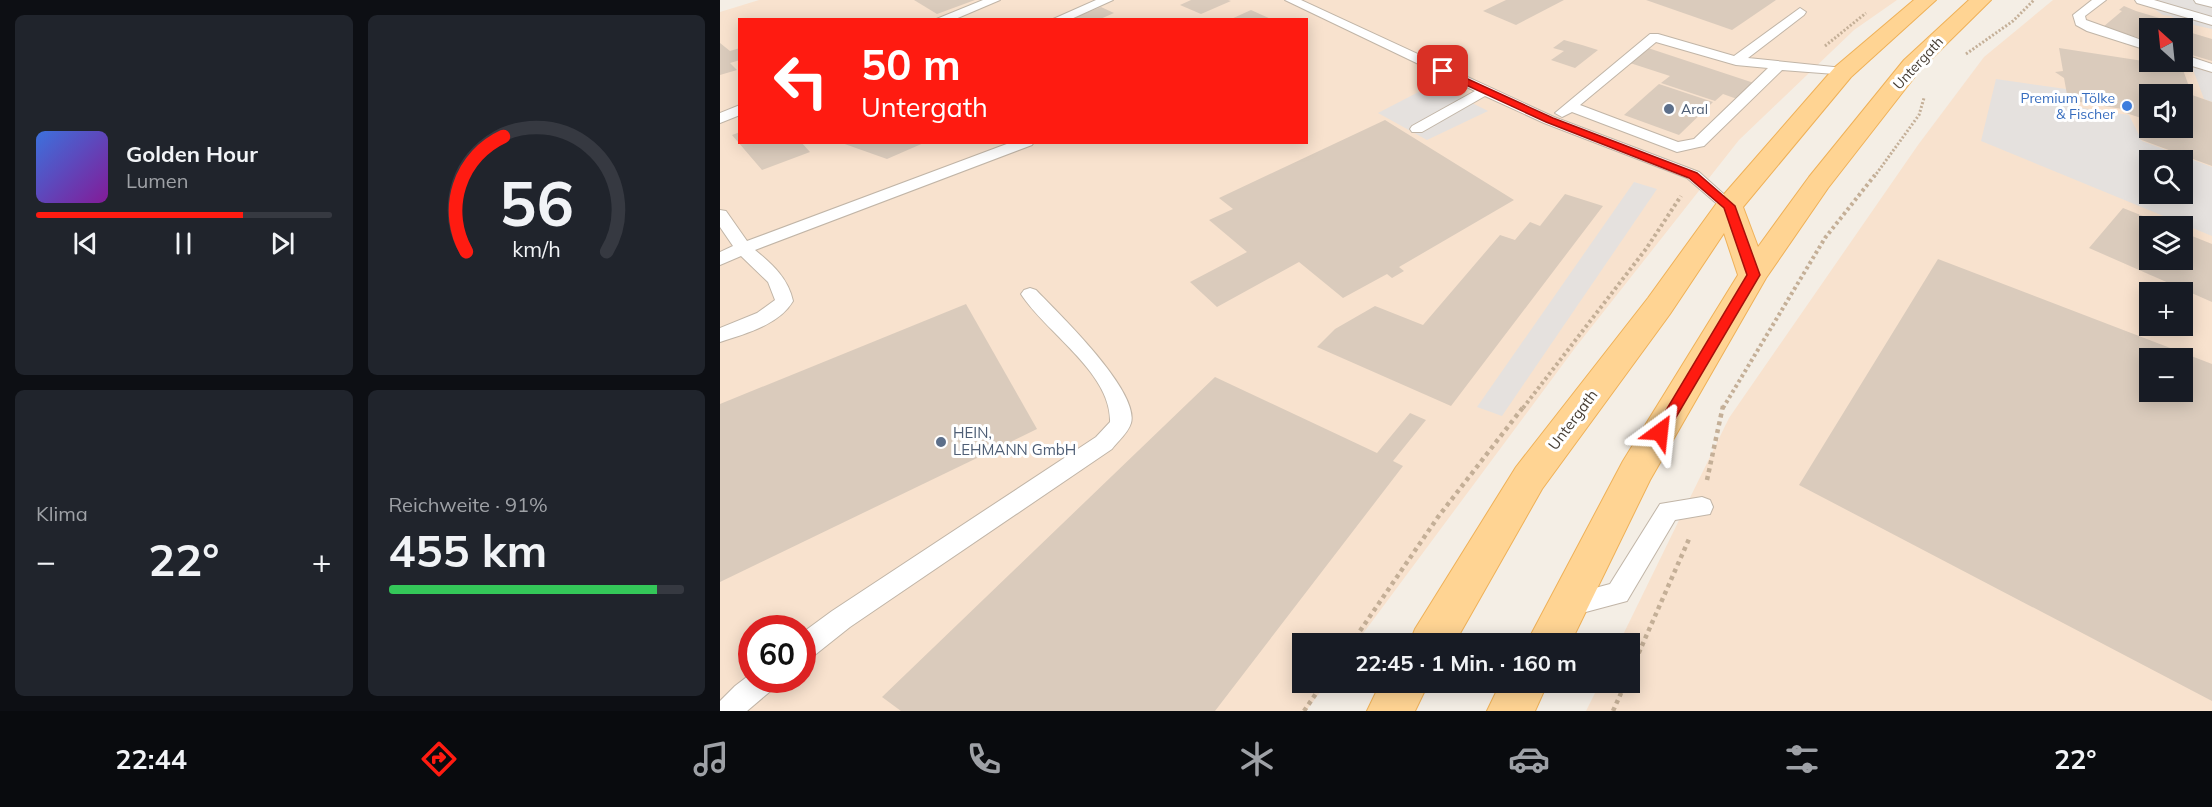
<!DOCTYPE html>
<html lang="de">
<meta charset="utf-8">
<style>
:root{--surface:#171b24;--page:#20242c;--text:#f1f3f6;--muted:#9ea1a6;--line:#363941;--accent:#ff1b11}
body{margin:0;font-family:Mulish,sans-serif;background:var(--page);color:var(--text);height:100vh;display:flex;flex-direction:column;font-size:22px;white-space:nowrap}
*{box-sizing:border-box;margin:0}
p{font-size:20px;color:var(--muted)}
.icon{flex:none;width:33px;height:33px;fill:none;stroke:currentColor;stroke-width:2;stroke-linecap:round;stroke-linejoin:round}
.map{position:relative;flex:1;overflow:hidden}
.drawer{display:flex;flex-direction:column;gap:15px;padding:15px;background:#0d0f14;width:720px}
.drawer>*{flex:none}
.hud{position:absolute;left:18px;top:18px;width:570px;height:126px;border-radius:0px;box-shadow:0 3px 15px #0003;background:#ff1b11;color:#fff;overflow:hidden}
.needle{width:39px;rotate:333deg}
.controls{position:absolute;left:1419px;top:18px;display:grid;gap:12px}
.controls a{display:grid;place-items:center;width:54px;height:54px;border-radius:0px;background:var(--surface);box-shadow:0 3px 15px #0003;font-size:30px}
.speed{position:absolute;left:18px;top:615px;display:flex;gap:12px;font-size:30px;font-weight:700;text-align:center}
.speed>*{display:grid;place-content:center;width:78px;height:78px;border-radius:50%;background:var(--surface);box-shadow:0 3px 15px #0003;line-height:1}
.speed .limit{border:9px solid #d22;background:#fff;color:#111}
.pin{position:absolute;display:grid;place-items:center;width:51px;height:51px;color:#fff;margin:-26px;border-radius:12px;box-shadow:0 3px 9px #0006}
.me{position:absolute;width:66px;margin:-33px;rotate:30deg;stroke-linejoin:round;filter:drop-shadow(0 0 4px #0008)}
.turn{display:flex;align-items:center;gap:21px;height:126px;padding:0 24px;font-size:27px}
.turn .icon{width:78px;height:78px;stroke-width:2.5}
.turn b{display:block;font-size:42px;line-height:51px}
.big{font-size:45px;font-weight:700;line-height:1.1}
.drawer .card{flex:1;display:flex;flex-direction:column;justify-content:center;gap:9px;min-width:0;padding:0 21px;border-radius:9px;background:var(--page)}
.drawer .dial{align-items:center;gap:0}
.dial svg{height:156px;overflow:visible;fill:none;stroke:var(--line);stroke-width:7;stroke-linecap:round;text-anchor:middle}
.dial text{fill:var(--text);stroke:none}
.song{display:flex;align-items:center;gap:18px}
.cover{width:72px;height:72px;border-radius:9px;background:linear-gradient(135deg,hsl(220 70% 55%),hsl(290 70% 35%))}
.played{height:6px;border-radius:3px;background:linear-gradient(90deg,var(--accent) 70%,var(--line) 70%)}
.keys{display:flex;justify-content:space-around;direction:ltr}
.heat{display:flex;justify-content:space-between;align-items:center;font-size:33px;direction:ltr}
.charge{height:9px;border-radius:4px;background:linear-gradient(90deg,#34c759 91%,var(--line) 0)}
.drawer .tiles{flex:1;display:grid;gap:15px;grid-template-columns:repeat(2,1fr)}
.trip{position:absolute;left:572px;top:633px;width:348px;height:60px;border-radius:0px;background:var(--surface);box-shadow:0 3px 15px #0003;font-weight:700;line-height:60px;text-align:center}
.tabs{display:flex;height:96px;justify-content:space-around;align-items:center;background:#090b0e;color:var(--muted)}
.tabs .icon{width:42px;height:42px}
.tabs .selected{color:var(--accent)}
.tabs b{font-size:27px;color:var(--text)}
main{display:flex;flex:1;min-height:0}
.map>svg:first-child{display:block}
</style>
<main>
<section class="drawer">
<div class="tiles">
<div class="card">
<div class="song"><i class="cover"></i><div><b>Golden Hour</b><p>Lumen</p></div></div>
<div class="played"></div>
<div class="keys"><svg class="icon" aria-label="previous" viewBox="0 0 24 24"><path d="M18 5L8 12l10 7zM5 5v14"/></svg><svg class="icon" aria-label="pause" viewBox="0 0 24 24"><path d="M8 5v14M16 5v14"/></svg><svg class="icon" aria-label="next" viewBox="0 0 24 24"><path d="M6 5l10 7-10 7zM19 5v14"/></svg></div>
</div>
<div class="card dial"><svg viewBox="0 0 100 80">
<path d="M14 69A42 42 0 1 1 86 69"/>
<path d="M14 69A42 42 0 0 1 33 10" stroke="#ff1b11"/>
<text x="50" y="56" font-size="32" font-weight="700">56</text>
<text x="50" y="72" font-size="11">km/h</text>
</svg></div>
<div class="card"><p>Klima</p>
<div class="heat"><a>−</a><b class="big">22°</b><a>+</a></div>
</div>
<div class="card"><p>Reichweite · 91%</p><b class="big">455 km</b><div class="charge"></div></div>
</div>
</section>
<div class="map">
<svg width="1492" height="711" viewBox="0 0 1492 711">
<rect width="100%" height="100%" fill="#f4eee5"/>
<!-- commercial -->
<g fill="#f8e2ce" fill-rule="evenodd">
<path d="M39,0h1138l-43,30 -115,110 -164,208 -219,295 -54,1v38l25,1 -21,28h-586v-699zM20,20h566v122h-566zM32,628h50v52h-50z"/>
<path d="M1333,0h159v711h-626l14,-28 29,-1v-38l-10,-1 110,-225 189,-273 66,-88zM1430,28h32v34h-32zM1430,94h32v34h-32zM1430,160h32v34h-32zM1430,226h32v34h-32zM1430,292h32v34h-32zM1430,358h32v34h-32z"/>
</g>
<!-- parking -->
<g fill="#e5e1de" fill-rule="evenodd">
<path d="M1421,0h59l12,3v26l-18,-4 -7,-5h-10l-6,-4 -8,-1z"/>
<path d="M1472,67l20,6v29l-8,-3z"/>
<path d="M1276,79l70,10 4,17 59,9 13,26 70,26v69l-231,-95zM1430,160h32v34h-32z"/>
<path d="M714,84l54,27 -61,29 -49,-27z"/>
<path d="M914,182l23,7 -155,227 -25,-9z"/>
</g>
<!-- building -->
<g fill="#dacbbc" fill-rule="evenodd">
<path d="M194,0h61l-38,14z"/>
<path d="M471,0h37l3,1 -30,13 -21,-9z"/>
<path d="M786,0h58l-48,25 -33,-14z"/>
<path d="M926,0h130l-44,30z"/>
<path d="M1404,6l12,5 50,15 -2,2h-34v13l-47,-14 19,-16 -3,-1z"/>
<path d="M381,7l13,6 -16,7h-30z"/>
<path d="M531,10l22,10h-44z"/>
<path d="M1462,30l30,9v22l-30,-9z"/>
<path d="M844,40l18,5 16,5 -23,18 -24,-8 13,-9 -11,-3z"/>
<path d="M0,43l10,8 10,-3v12l-10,3 7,7 -17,5z"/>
<path d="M928,48l106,35 -17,16 -14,-5 -8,7 -54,-18 9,-7 -40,-13z"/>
<path d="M1339,48l123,19 10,28 20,7v64l-73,-27 11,-11h32v-34h-32v27l-24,-8 2,-3 -60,-10 -4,-22 -9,-6 8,-1z"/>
<path d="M939,84l54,18 -34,33 -55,-20z"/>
<path d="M665,120l129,80 -115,67 5,4 -12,7 -5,-4 -44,24 -44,-36 -82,45 -27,-25 57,-30 -38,-32 24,-11 -14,-11z"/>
<path d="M20,132v10h61l9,10 -48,18 -30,-35z"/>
<path d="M119,142h87l-39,17z"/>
<path d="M845,194l38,12 -152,200 -134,-59 18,-18 40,-23 48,19 77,-90 15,5 15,-18 10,4z"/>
<path d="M1403,208l45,18h-18v34h32v-28l30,12v58l-123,-54z"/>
<path d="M1218,259l274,105v337l-413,-216zM1430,358h32v34h-32z"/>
<path d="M246,304l71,125 -317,153v-178z"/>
<path d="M495,377l162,76 33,-40 16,7 -33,41 10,5 -188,245h-314l-19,-14z"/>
</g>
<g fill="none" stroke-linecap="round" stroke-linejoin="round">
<defs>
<g id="service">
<path d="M263,0h17l-47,20h-19z"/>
<path d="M376,0h17l-44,20h-18z"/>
<path d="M565,0h16l253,117 145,55 38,34 -2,3h-12l-36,-31 -143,-55 -59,-27 -63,36h-10l-2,-3 2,-3 63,-35z"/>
<path d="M1372,0h14l-21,16 1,4 64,23v8l-63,-20 -11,-6 -3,-10z"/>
<path d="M1415,0h19l58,17v8l-75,-22z"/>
<path d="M1474,0h18v7l-16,-4z"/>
<path d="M1080,8l6,4 -2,3 -56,43 95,10 7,4 -2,3 -66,-5 -78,76 -5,1 -22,5 -5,-2 -100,-38 -10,5 -7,-4 95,-79h8l76,22zM936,42l80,23 32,3 -74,71 -16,3 -98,-37z"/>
<path d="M1462,54l30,10v8l-33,-10h3z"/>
<path d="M20,105v10l-20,8v-10z"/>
<path d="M292,142h22l-2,3 -277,105c17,14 33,28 38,51 -14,24 -48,33 -73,41v-14l37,-15 18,-13 -7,-18 -27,-26 -21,9v-13l13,-6 -13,-19v-17l6,1 21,30z"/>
<path d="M310,288l6,2c22,23 104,101 95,133 -3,10 -13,18 -19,26l-262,178 -39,31 -9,3v-28l30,-22 264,-174 14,-15c2,-49 -65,-90 -89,-128l3,-4z"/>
<path d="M982,497l8,3 3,7 -3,7 -35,6 -48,81 -60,16 -9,-3 -3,-8 3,-8 52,-14 50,-80z"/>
<path d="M32,673v7h25l-4,9 -26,22h-27v-10l15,-15z"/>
</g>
<g id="primary">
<path d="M1194,0h22l-85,77 -108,130 15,40 51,-70 95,-117 65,-60h22l-71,70 -92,118 -62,90 -116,202 -80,164h-44l97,-183 115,-186 -14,-42 -54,81 -128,175 -88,155h-45l6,-15 101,-162 132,-169 71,-98 116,-133z"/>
<path d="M661,682h48l-14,29h-48z"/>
<path d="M781,682h47l-13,29h-48z"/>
</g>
</defs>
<!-- service casing -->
<use href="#service" stroke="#c1b5a7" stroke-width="2"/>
<!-- primary casing -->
<use href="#primary" stroke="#efb158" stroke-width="2"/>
<!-- path-far2 -->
<g stroke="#c4af97" stroke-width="3" stroke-dasharray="2 2" stroke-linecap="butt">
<path d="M1105,46l41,-33"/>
<path d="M1246,54l47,-33 21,-21"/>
<path d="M1154,177l45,-62 5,-17"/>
</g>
<!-- path-far1 -->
<g stroke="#c4af97" stroke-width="4" stroke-dasharray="3 3" stroke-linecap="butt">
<path d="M803,408l123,-159 35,-53"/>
<path d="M1003,408l102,-170 50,-63"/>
</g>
<!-- path -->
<g stroke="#c4af97" stroke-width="4.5" stroke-dasharray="4 4" stroke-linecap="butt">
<path d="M987,480l16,-74"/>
<path d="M631,644l87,-127 86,-111"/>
<path d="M909,675l60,-136"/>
<path d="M584,711l20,-29"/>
<path d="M893,711l13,-29"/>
</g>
<!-- service -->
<use href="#service" fill="#fff" fill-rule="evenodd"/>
<!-- primary -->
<use href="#primary" fill="#ffd493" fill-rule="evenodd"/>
</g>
<!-- route -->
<path fill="#ff1b11" stroke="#a6120b" stroke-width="1.5" d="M720,69h6l107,49 144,55 38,33 25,69 -95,161h-10l-2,-4 94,-157 -23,-67 -35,-30 -143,-56 -106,-49z"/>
<!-- markers -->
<circle fill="#3f7fe0" stroke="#fff" stroke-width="2" cx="1407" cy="106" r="6"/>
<g fill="#5c6f8a" stroke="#fff" stroke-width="2">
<circle cx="949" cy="109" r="6"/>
<circle cx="221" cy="442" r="6"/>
</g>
<g text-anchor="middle" stroke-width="6" stroke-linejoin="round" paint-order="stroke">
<!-- far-street labels -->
<g font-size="14" fill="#473e34" stroke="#fff">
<text transform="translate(1198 63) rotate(-47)" y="5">Untergath</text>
</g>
<!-- far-shop labels -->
<g font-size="14" fill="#366cbe" stroke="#fff" text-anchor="end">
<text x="1395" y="103">Premium Tölke<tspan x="1395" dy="16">&amp; Fischer</tspan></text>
</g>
<!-- far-service labels -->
<g font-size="14" fill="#4e5e75" stroke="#fff" text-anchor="start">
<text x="961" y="114">Aral</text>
</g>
<!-- street labels -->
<g font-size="15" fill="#473e34" stroke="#fff">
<text transform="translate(853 420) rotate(-53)" y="5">Untergath</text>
</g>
<!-- service labels -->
<g font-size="15" fill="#4e5e75" stroke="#fff" text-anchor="start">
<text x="233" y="438">HEIN,<tspan x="233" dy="17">LEHMANN GmbH</tspan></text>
</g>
</g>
</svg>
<div class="controls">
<a><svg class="needle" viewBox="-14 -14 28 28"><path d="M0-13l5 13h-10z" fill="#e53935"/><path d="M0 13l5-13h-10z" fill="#9ea1a6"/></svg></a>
<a><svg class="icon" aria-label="sound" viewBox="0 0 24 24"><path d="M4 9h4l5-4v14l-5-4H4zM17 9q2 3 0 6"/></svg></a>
<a><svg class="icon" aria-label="search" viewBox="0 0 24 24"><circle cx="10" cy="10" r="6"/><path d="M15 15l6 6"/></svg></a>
<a><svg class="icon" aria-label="layers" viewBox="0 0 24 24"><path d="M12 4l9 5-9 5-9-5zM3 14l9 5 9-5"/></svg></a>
<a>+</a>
<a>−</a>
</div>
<div class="speed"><div class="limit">60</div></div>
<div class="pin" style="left:723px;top:71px;background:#d93025"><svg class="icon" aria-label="arrive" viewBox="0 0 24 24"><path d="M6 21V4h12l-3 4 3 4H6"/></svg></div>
<svg class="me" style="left:940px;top:432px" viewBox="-20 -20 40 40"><path d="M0-17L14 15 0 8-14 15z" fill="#ff1b11" stroke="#fff" stroke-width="4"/></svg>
<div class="trip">22:45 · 1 Min. · 160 m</div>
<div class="hud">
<div class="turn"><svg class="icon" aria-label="left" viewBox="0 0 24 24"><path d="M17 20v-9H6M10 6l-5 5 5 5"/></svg><div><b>50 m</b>Untergath</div></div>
</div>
</div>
</main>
<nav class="tabs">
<b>22:44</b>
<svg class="icon selected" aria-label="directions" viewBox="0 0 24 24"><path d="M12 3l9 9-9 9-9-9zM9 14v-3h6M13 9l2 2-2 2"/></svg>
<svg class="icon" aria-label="music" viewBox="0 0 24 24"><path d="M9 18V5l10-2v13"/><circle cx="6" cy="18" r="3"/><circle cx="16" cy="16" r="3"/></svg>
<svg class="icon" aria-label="phone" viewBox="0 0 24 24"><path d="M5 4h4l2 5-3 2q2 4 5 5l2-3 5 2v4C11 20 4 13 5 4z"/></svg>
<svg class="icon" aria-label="climate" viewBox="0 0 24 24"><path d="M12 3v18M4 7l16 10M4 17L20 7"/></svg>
<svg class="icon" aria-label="car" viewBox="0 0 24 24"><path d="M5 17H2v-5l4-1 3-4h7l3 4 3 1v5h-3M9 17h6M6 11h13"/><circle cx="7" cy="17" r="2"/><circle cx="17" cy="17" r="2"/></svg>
<svg class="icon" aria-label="filters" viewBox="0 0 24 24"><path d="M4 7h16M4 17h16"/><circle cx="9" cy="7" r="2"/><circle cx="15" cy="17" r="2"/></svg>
<b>22°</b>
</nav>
